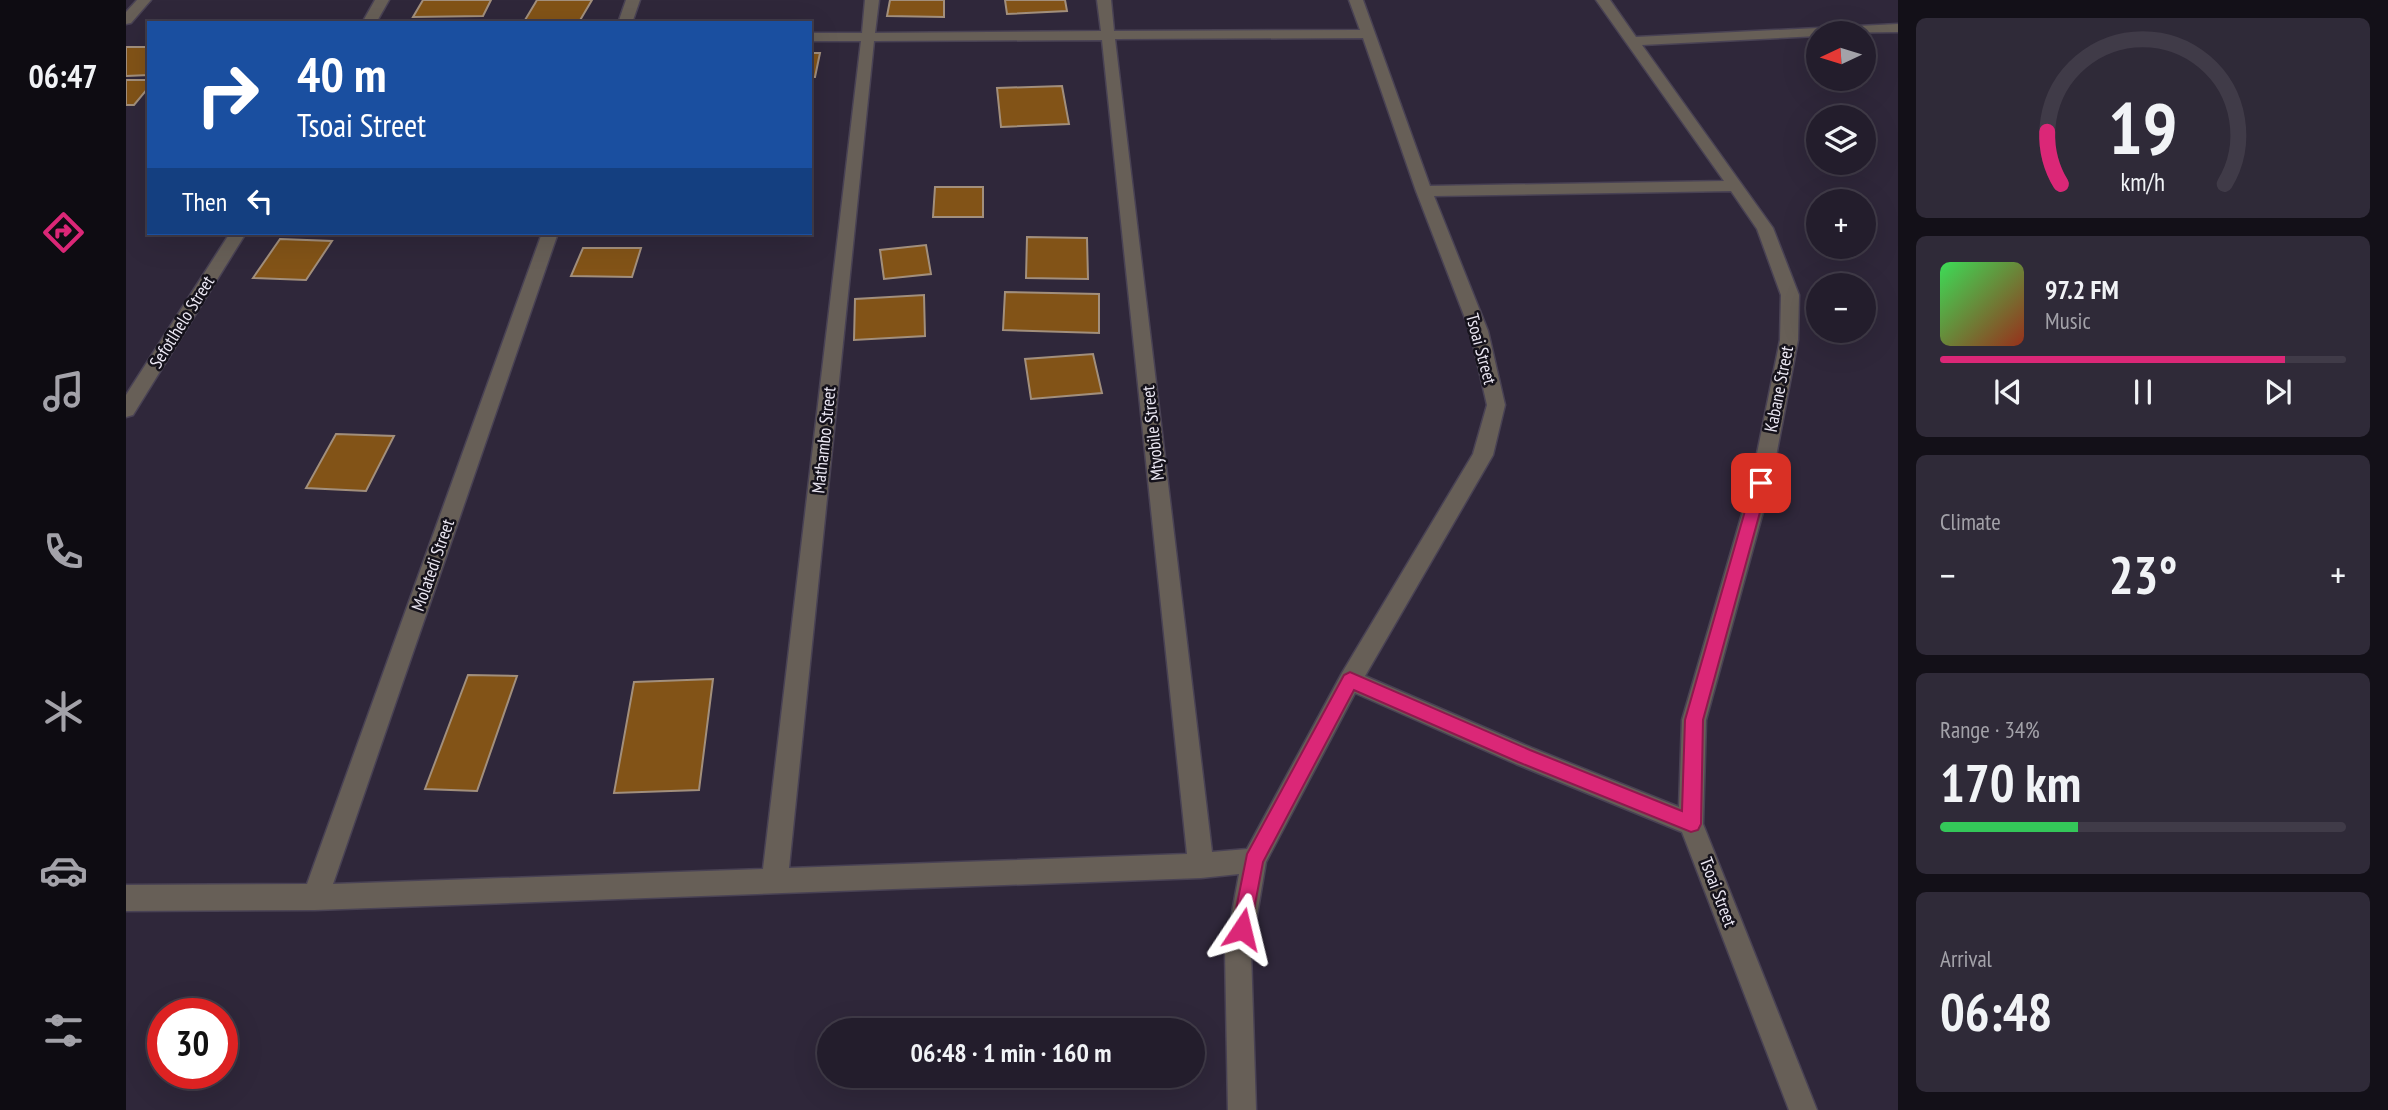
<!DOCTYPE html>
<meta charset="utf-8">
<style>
:root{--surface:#231d2c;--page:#2f2a38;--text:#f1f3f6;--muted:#a3a2a9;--line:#403b48;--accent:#db2777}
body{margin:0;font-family:"PT Sans Narrow",sans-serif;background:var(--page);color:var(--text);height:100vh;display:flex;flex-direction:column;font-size:26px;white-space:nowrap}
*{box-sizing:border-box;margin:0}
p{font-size:23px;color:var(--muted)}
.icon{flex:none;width:38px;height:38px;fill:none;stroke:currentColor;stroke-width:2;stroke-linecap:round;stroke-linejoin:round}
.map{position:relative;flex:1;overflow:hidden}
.panel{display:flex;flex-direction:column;gap:18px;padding:18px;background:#131018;width:490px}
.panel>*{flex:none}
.top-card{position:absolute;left:21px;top:21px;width:665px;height:214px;border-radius:0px;box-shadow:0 7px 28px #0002,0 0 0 2px var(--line);background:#1a4fa0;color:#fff;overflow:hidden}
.needle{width:46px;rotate:266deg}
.tools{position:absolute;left:1680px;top:21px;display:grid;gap:14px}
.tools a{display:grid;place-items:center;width:70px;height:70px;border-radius:50%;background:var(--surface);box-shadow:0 7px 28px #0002,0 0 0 2px var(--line);font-size:35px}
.speed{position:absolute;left:21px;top:998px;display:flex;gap:14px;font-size:35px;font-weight:700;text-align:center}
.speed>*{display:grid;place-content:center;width:91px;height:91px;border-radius:50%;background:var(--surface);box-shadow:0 7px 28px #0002,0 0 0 2px var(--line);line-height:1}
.speed .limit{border:10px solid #d22;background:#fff;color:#111}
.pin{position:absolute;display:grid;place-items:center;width:60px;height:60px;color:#fff;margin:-30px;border-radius:14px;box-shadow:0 4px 10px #0006}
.me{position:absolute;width:77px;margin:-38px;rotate:10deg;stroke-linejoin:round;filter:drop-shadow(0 0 5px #0008)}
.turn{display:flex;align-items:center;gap:24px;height:147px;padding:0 35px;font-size:32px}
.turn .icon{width:91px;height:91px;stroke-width:2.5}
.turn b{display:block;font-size:49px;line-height:60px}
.then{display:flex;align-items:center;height:66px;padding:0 35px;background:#0003;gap:14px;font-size:26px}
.big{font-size:52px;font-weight:800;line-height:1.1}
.panel .card{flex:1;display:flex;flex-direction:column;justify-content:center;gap:10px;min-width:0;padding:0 24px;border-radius:10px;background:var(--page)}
.panel .dial{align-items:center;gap:0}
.dial svg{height:182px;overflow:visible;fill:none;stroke:var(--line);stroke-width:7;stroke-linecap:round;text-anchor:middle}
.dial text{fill:var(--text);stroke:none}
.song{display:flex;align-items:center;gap:21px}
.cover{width:84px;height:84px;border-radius:10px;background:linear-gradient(135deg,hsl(130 70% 55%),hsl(10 70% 35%))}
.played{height:7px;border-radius:4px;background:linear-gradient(90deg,var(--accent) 85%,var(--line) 85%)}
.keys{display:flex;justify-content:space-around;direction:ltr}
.heat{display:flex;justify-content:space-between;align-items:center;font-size:38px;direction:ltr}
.charge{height:10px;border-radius:5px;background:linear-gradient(90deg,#34c759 34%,var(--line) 0)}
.trip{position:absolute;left:691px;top:1018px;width:388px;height:70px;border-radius:35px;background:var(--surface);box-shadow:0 7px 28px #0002,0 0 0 2px var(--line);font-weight:800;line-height:70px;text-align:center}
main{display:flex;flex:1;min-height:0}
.tabs{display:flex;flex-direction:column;width:126px;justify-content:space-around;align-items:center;background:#0e0c12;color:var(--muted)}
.tabs .icon{width:49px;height:49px}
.tabs .on{color:var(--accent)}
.tabs b{font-size:32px;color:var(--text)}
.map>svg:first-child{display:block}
</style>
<main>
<nav class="tabs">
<b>06:47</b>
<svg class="icon on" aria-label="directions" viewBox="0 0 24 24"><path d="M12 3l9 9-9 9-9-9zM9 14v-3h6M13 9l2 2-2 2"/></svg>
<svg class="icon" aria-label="music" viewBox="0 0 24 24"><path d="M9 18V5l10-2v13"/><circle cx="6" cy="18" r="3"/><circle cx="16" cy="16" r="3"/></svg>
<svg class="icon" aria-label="phone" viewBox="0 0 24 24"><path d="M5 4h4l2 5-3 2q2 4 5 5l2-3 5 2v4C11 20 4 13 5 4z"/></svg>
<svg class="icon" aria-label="climate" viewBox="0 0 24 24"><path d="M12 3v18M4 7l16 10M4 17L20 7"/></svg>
<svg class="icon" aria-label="car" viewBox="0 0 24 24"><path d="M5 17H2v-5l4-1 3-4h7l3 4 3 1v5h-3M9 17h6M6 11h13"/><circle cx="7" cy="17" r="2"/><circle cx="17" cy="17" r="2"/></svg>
<svg class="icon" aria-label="filters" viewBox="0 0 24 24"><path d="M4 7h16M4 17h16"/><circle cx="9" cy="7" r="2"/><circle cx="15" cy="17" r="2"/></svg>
</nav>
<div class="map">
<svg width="1772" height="1110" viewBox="0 0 1772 1110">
<rect width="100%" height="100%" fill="#2f273a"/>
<!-- building -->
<g fill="#825317" stroke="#a28f7c" stroke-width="2">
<path d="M297,0h68l-8,16 -70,1z"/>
<path d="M411,0h55l-13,22 -54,-2z"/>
<path d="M764,0h54v17l-57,-1z"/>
<path d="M879,0h60l2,11 -60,3z"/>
<path d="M0,47h23v28l-23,1z"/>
<path d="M684,53h10l-5,24h-5z"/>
<path d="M0,80h23v7l-15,18h-8z"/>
<path d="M936,86l7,38 -68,3 -4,-39z"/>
<path d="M809,187h48v30h-50z"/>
<path d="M901,237l60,1 1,41 -62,-1z"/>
<path d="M154,239l52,2 -26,39 -53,-2z"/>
<path d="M800,245l5,29 -47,5 -4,-29z"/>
<path d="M457,248h58l-9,29 -61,-1z"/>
<path d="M879,292l94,2v39l-96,-3z"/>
<path d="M798,295l1,41 -71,4 1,-41z"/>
<path d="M967,354l9,39 -71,6 -6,-40z"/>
<path d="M210,434l58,2 -28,55 -60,-3z"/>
<path d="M342,675l49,1 -40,115 -52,-2z"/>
<path d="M587,679l-14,111 -85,3 20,-111z"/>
</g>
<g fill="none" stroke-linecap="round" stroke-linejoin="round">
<defs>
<g id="street">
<path d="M11,0h14l-20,23 -5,1v-12z"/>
<path d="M249,0h14l-13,23h-14z"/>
<path d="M500,0h14l-8,23h-14z"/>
<path d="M739,0h14l-4,33 226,-2 -4,-31h14l3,31 246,-1 -11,-30h14l67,186 294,-5 -128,-181h14l26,37 262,-13v8l-80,1v3l-176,9 131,183 26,67 -1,45 -27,143 -65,237 -3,104 114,286h-28l-107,-278 -166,-68 -161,-71 -89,169 -15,89 5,159h-28l-3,-159 14,-77 -38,4 -886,32 -189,1v-26l181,-1 235,-651h16l-225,651 430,-15 98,-828h-51v-8h52zM1237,38l53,153 54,140 17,74 -14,49 -131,219 -95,176 -35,3 -97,-813zM976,40l85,814 -398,14 85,-827zM1605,191l26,38 24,66 -1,45 -29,143 -69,237 -3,87 -147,-59 -167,-72 128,-221 12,-50 -17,-74 -54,-135z"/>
<path d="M104,233h16l-113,182 -7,2v-22z"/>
</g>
</defs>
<!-- street casing -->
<use href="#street" stroke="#494254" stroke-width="3"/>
<!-- street -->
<use href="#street" fill="#675f57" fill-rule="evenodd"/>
</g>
<!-- route -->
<path fill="#db2777" stroke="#8e194d" stroke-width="2" d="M1635,478l7,5 -65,237 -2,104 -3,6 -7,2 -173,-70 -164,-72 -91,172 -14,74 -7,2 -7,-2 -3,-7 15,-75 97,-179 6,-3 180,78 152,61 3,-91 68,-237z"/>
<g text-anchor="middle" stroke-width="5" stroke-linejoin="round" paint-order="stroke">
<!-- street labels -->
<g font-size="18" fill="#ece8f4" stroke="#15121b">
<text transform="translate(56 322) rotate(-58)" y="6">Sefotlhelo Street</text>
<text transform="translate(1355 349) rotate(75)" y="6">Tsoai Street</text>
<text transform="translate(1653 389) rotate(-79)" y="6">Kabane Street</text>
<text transform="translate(1027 433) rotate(-96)" y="6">Mtyobile Street</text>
<text transform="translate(698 440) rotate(-84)" y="6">Mathambo Street</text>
<text transform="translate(307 565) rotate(-71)" y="6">Molatedi Street</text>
<text transform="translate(1592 892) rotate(69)" y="6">Tsoai Street</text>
</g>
</g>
</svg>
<div class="tools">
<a><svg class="needle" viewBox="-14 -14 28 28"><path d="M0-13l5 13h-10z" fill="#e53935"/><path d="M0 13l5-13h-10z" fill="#a3a2a9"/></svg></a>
<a><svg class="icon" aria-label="layers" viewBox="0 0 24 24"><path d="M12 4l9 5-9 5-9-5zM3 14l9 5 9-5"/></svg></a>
<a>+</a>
<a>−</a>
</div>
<div class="speed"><div class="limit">30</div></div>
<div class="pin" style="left:1635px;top:483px;background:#d93025"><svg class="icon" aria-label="arrive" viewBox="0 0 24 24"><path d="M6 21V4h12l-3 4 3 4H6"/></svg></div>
<svg class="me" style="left:1116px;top:929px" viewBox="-20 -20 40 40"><path d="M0-17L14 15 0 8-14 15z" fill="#db2777" stroke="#fff" stroke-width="4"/></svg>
<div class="trip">06:48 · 1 min · 160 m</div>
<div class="top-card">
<div class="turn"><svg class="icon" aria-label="right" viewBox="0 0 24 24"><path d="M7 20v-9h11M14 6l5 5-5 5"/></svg><div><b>40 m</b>Tsoai Street</div></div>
<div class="then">Then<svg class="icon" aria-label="left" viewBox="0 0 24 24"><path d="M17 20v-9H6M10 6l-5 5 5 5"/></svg></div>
</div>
</div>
<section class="panel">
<div class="card dial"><svg viewBox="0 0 100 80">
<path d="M14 69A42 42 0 1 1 86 69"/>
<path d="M14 69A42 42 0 0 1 8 46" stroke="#db2777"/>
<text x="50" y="56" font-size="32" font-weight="700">19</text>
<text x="50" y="72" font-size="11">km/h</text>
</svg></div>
<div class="card">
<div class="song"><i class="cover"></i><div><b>97.2 FM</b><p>Music</p></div></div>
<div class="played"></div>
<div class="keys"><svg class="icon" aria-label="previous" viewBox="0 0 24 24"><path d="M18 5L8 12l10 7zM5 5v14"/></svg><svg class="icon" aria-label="pause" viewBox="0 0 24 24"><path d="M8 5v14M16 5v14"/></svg><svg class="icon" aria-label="next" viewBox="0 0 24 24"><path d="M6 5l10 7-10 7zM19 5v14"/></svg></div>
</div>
<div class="card"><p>Climate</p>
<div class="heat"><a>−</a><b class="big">23°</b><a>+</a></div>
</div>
<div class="card"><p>Range · 34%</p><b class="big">170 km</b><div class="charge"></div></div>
<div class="card"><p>Arrival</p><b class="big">06:48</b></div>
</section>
</main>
